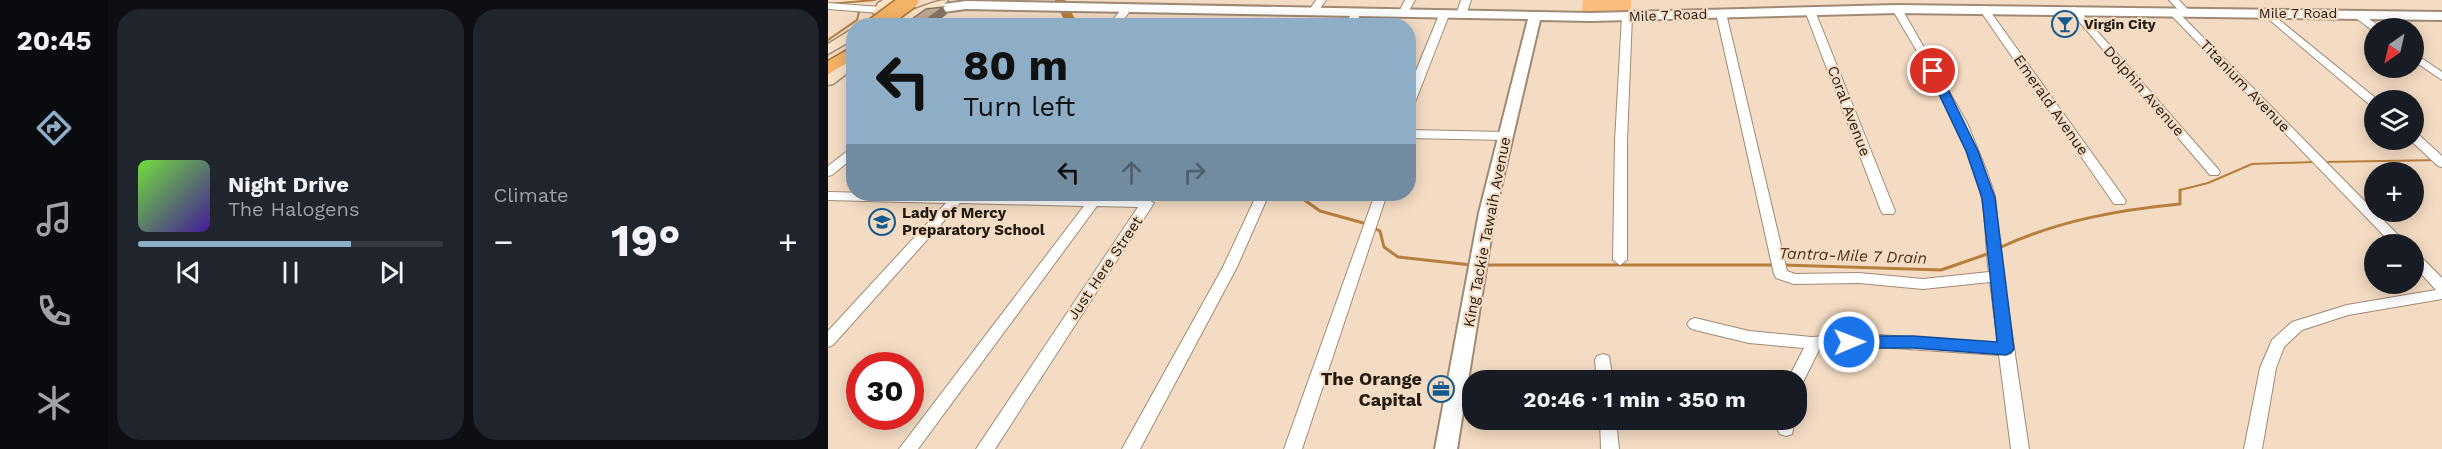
<!DOCTYPE html>
<meta charset="utf-8">
<style>
:root{--surface:#171b24;--page:#20242c;--text:#f1f3f6;--muted:#9ea1a6;--line:#363941;--accent:#8eaec8}
body{margin:0;font-family:"Work Sans",sans-serif;background:var(--page);color:var(--text);height:100vh;display:flex;flex-direction:column;font-size:22px;white-space:nowrap}
*{box-sizing:border-box;margin:0}
p{font-size:20px;color:var(--muted)}
.icon{flex:none;width:33px;height:33px;fill:none;stroke:currentColor;stroke-width:2;stroke-linecap:round;stroke-linejoin:round}
.map{position:relative;flex:1;overflow:hidden}
.sheet{display:flex;flex-direction:column;gap:9px;padding:9px;background:#0d0f14;width:720px}
.sheet>*{flex:none}
.banner{position:absolute;left:18px;top:18px;width:570px;height:183px;border-radius:24px;box-shadow:0 3px 15px #0003;background:#8eaec8;color:#111;overflow:hidden}
.needle{width:39px;rotate:214deg}
.tools{position:absolute;left:1536px;top:18px;display:grid;gap:12px}
.tools a{display:grid;place-items:center;width:60px;height:60px;border-radius:50%;background:var(--surface);box-shadow:0 3px 15px #0003;font-size:30px}
.speed{position:absolute;left:18px;top:352px;display:flex;gap:12px;font-size:30px;font-weight:700;text-align:center}
.speed>*{display:grid;place-content:center;width:78px;height:78px;border-radius:50%;background:var(--surface);box-shadow:0 3px 15px #0003;line-height:1}
.speed .limit{border:9px solid #d22;background:#fff;color:#111}
.pin{position:absolute;display:grid;place-items:center;width:51px;height:51px;color:#fff;margin:-26px;border:3px solid #fff;border-radius:50%;box-shadow:0 2px 6px #0007}
.me{position:absolute;width:66px;margin:-33px;rotate:89deg;stroke-linejoin:round;filter:drop-shadow(0 0 4px #0008)}
.turn{display:flex;align-items:center;gap:21px;height:126px;padding:0 18px;font-size:27px}
.turn .icon{width:78px;height:78px;stroke-width:2.5}
.turn b{display:block;font-size:42px;line-height:51px}
.lanes{display:flex;align-items:center;height:57px;padding:0 18px;background:#0003;justify-content:center;gap:30px;direction:ltr}
.lanes .off{opacity:.35}
.big{font-size:45px;font-weight:700;line-height:1.1}
.sheet .card{flex:1;display:flex;flex-direction:column;justify-content:center;gap:9px;min-width:0;padding:0 21px;border-radius:24px;background:var(--page)}
.song{display:flex;align-items:center;gap:18px}
.cover{width:72px;height:72px;border-radius:9px;background:linear-gradient(135deg,hsl(100 70% 55%),hsl(260 70% 35%))}
.played{height:6px;border-radius:3px;background:linear-gradient(90deg,var(--accent) 70%,var(--line) 70%)}
.keys{display:flex;justify-content:space-around;direction:ltr}
.heat{display:flex;justify-content:space-between;align-items:center;font-size:33px;direction:ltr}
.sheet .tiles{flex:1;display:grid;gap:9px;grid-template-columns:repeat(2,1fr)}
.trip{position:absolute;left:634px;top:370px;width:345px;height:60px;border-radius:24px;background:var(--surface);box-shadow:0 3px 15px #0003;font-weight:700;line-height:60px;text-align:center}
main{display:flex;flex:1;min-height:0}
.tabs{display:flex;flex-direction:column;width:108px;justify-content:space-around;align-items:center;background:#090b0e;color:var(--muted)}
.tabs .icon{width:42px;height:42px}
.tabs .active{color:var(--accent)}
.tabs b{font-size:27px;color:var(--text)}
.map>svg:first-child{display:block}
</style>
<main>
<nav class="tabs">
<b>20:45</b>
<svg class="icon active" aria-label="directions" viewBox="0 0 24 24"><path d="M12 3l9 9-9 9-9-9zM9 14v-3h6M13 9l2 2-2 2"/></svg>
<svg class="icon" aria-label="music" viewBox="0 0 24 24"><path d="M9 18V5l10-2v13"/><circle cx="6" cy="18" r="3"/><circle cx="16" cy="16" r="3"/></svg>
<svg class="icon" aria-label="phone" viewBox="0 0 24 24"><path d="M5 4h4l2 5-3 2q2 4 5 5l2-3 5 2v4C11 20 4 13 5 4z"/></svg>
<svg class="icon" aria-label="climate" viewBox="0 0 24 24"><path d="M12 3v18M4 7l16 10M4 17L20 7"/></svg>
</nav>
<section class="sheet">
<div class="tiles">
<div class="card">
<div class="song"><i class="cover"></i><div><b>Night Drive</b><p>The Halogens</p></div></div>
<div class="played"></div>
<div class="keys"><svg class="icon" aria-label="previous" viewBox="0 0 24 24"><path d="M18 5L8 12l10 7zM5 5v14"/></svg><svg class="icon" aria-label="pause" viewBox="0 0 24 24"><path d="M8 5v14M16 5v14"/></svg><svg class="icon" aria-label="next" viewBox="0 0 24 24"><path d="M6 5l10 7-10 7zM19 5v14"/></svg></div>
</div>
<div class="card"><p>Climate</p>
<div class="heat"><a>−</a><b class="big">19°</b><a>+</a></div>
</div>
</div>
</section>
<div class="map">
<svg width="1614" height="449" viewBox="0 0 1614 449">
<rect width="100%" height="100%" fill="#f4dcc4"/>
<!-- green -->
<path fill="#fabd7c" d="M755,0h48v11h-49z"/>
<g fill="none" stroke-linecap="round" stroke-linejoin="round">
<!-- stream-far1 -->
<g stroke="#b87e3c" stroke-width="2">
<path d="M0,4l47,-4"/>
<path d="M0,40l29,-20 2,-8 -5,-2"/>
<path d="M1496,162l118,-2"/>
<path d="M1352,192v-2l28,-7 44,-19 62,-2"/>
</g>
<!-- stream -->
<g stroke="#b87e3c" stroke-width="3">
<path d="M468,194l24,17 47,13"/>
<path d="M544,227l8,4 4,16 14,10 73,8"/>
<path d="M1171,248c58,-27 118,-38 181,-44v-14"/>
<path d="M656,265h290"/>
<path d="M956,265l157,5 49,-17"/>
</g>
<!-- canal -->
<path stroke="#b87e3c" stroke-width="10" d="M232,1l13,25"/>
<defs>
<g id="minor">
<path d="M488,0h10l-10,14h-6l-2,-2z"/>
<path d="M577,0h10l-9,16 -3,1 -5,-3z"/>
<path d="M633,0h10l-5,15 -5,3 -5,-3z"/>
<path d="M1341,0h10l12,13 -8,2z"/>
<path d="M0,3l52,4 5,3 -5,3 -52,-4z"/>
<path d="M299,5l5,3 -13,18h-11l16,-20z"/>
<path d="M1069,6l5,3 65,114 20,49 8,24 6,64 28,189h-18l-12,-94 -136,-9 -43,2 -19,38 -4,1v-6h-10l17,-33 -55,-5 -54,-13 -5,-2 -3,-4 3,-4 5,-2 54,13 62,6 52,-3 135,9 -8,-61 -67,7 -64,-6 -65,1 -18,-6 -2,-4 -58,-261 5,-3 5,3 61,258 8,3 64,-1 64,6 66,-7c-4,-24 -2,-49 -7,-73 -14,-69 -55,-130 -90,-190z"/>
<path d="M1156,6l3,1 137,191 2,3 -2,3h-10l-135,-195z"/>
<path d="M1246,7l3,1 141,161 2,3 -2,3h-8l-139,-163v-4z"/>
<path d="M982,8l5,3 80,200 -2,3h-10l-2,-3 -76,-200z"/>
<path d="M528,10l5,3 -7,13h-10l9,-15z"/>
<path d="M1346,10l3,1 230,233h-15l-221,-229v-4z"/>
<path d="M1439,10l111,90h-4v6l-4,-1 -106,-90v-4z"/>
<path d="M1528,11l24,15 1,2 -9,2 -19,-14 -2,-2z"/>
<path d="M616,12l5,3 -35,90 -6,3v-18l31,-75z"/>
<path d="M799,13l5,3 -5,125v119l-7,5 -7,-5 2,-119 7,-125z"/>
<path d="M1586,53l28,19v8l-28,-19z"/>
<path d="M580,130l97,2 6,4 -6,4 -97,-2z"/>
<path d="M1586,133l4,1 24,22v11l-4,-1 -28,-26h4z"/>
<path d="M26,146v11l-22,18 -4,1v-10z"/>
<path d="M0,192l262,6 3,-4h10v4l44,1 7,4 -159,246h-19l162,-242 -41,-1 -179,243h-19l185,-243 -124,-3 -127,142 -5,2v-16l118,-128 -118,-3z"/>
<path d="M429,194h12l-32,73 -97,182h-18l101,-182z"/>
<path d="M547,194h12l-85,255h-18z"/>
<path d="M1586,253l5,2 23,23v21l-94,16 -46,15 -18,17 -8,21 -14,81h-18l16,-81 12,-28 20,-18 55,-17 89,-15 -22,-24z"/>
<path d="M775,354l6,2 4,25h-16l-2,-21 2,-4z"/>
<path d="M772,420h16l3,29h-18z"/>
<path d="M951,420h16l-3,14 -6,2 -6,-2 -3,-5z"/>
</g>
<path id="tertiary" d="M138,1l625,12 306,-8 545,7v8l-545,-7 -306,8 -51,-1 -45,193 -38,236h-22l44,-236 49,-194 -562,-10 -37,5 -6,-4 6,-4z"/>
<g id="secondary">
<path d="M55,0h15l-11,11c24,6 40,-11 61,-11 -14,18 -56,31 -75,13l5,-10z"/>
<path d="M26,28v11l-26,15v-10z"/>
<path d="M26,57v11l-21,16 -5,1v-11z"/>
</g>
<path id="trunk" d="M26,46v13l-26,15v-13z"/>
</defs>
<!-- minor casing -->
<use href="#minor" stroke="#a08a74" stroke-width="2"/>
<!-- tertiary casing -->
<use href="#tertiary" stroke="#a08a74" stroke-width="4"/>
<!-- secondary casing -->
<use href="#secondary" stroke="#a08a74" stroke-width="3"/>
<!-- trunk casing -->
<use href="#trunk" stroke="#a97230" stroke-width="3"/>
<!-- minor -->
<use href="#minor" fill="#fff" fill-rule="evenodd"/>
<!-- tertiary -->
<use href="#tertiary" fill="#fff" fill-rule="evenodd"/>
<!-- secondary -->
<use href="#secondary" fill="#fae2c6" fill-rule="evenodd"/>
<!-- trunk -->
<use href="#trunk" fill="#f3b366" fill-rule="evenodd"/>
<defs>
<path id="trunk-bridge" d="M47,26l35,-26"/>
</defs>
<!-- trunk-bridge casing -->
<use href="#trunk-bridge" stroke="#a97230" stroke-width="20" stroke-linecap="butt"/>
<!-- trunk-bridge -->
<use href="#trunk-bridge" stroke="#f3b366" stroke-width="17"/>
</g>
<!-- wall -->
<path fill="#a5917e" d="M119,14l-15,12h-16l-4,-7z"/>
<!-- shaded-wall -->
<path fill="#867666" d="M115,7l4,7 -16,12 -4,-7z"/>
<!-- building -->
<path fill="#c0a992" stroke="#867666" stroke-width="1.5" d="M115,7l-16,12h-15l14,-10z"/>
<!-- route -->
<path fill="#1a73e8" stroke="#114b97" stroke-width="1.5" d="M1105,68l6,3 39,80 17,47 19,151 -3,4 -5,2 -93,-7h-64l-5,-2 -3,-4 3,-4 5,-2h64l84,6 -15,-144 -16,-47 -38,-80z"/>
<!-- icons -->
<defs>
<symbol id="bar-ring" viewBox="-11 -11 22 22"><circle r="9.5" fill="#f4dcc4" stroke="#155a8f" stroke-width="1.5"/><path d="M-6-5H6L.8 .8V4.5H3.5V6h-7V4.5H-.8V.8Z" fill="#155a8f"/></symbol>
<symbol id="school-ring" viewBox="-11 -11 22 22"><circle r="9.5" fill="#f4dcc4" stroke="#155a8f" stroke-width="1.5"/><path d="M0-5L7-2L0 1L-7-2ZM-4 1L0 2.5L4 1V4Q0 6-4 4Z" fill="#155a8f"/></symbol>
<symbol id="office-ring" viewBox="-11 -11 22 22"><circle r="9.5" fill="#f4dcc4" stroke="#155a8f" stroke-width="1.5"/><path d="M-6-3h4V-5.5h4V-3h4V5H-6ZM-1-4.5V-3h2v-1.5ZM-6 0V1H6V0Z" fill="#155a8f"/></symbol>
</defs>
<g fill-rule="evenodd">
<use href="#bar-ring" x="1222" y="9" width="30" height="30"/>
<use href="#school-ring" x="39" y="207" width="30" height="30"/>
<use href="#office-ring" x="598" y="374" width="30" height="30"/>
</g>
<g text-anchor="middle" stroke-width="4.5" stroke-linejoin="round" paint-order="stroke">
<!-- far-street labels -->
<g font-size="14" fill="#241c13" stroke="#f4dcc4">
<text x="1470" y="18">Mile 7 Road</text>
<text transform="translate(840 15) rotate(-2)" y="5">Mile 7 Road</text>
</g>
<!-- far-poi labels -->
<g font-size="14" font-weight="bold" fill="#241c13" stroke="#f4dcc4" text-anchor="start">
<text x="1256" y="29">Virgin City</text>
</g>
<!-- street labels -->
<g font-size="15" fill="#241c13" stroke="#f4dcc4">
<text transform="translate(1417 86) rotate(46)" y="5">Titanium Avenue</text>
<text transform="translate(1316 91) rotate(49)" y="5">Dolphin Avenue</text>
<text transform="translate(1223 105) rotate(55)" y="5">Emerald Avenue</text>
<text transform="translate(1021 111) rotate(69)" y="5">Coral Avenue</text>
<text transform="translate(659 232) rotate(-79)" y="5">King Tackie Tawaih Avenue</text>
<text transform="translate(277 268) rotate(-56)" y="5">Just Here Street</text>
</g>
<!-- poi labels -->
<g font-size="15" font-weight="bold" fill="#241c13" stroke="#f4dcc4" text-anchor="start">
<text x="74" y="218">Lady of Mercy<tspan x="74" dy="17">Preparatory School</tspan></text>
</g>
<!-- water labels -->
<g font-size="16" font-style="italic" fill="#4c3317" stroke="#f4dcc4">
<text transform="translate(1025 255) rotate(2)" y="6">Tantra-Mile 7 Drain</text>
</g>
<!-- near-poi labels -->
<g font-size="18" font-weight="bold" fill="#241c13" stroke="#f4dcc4" text-anchor="end">
<text x="594" y="385">The Orange<tspan x="594" dy="21">Capital</tspan></text>
</g>
</g>
</svg>
<div class="tools">
<a><svg class="needle" viewBox="-14 -14 28 28"><path d="M0-13l5 13h-10z" fill="#e53935"/><path d="M0 13l5-13h-10z" fill="#9ea1a6"/></svg></a>
<a><svg class="icon" aria-label="layers" viewBox="0 0 24 24"><path d="M12 4l9 5-9 5-9-5zM3 14l9 5 9-5"/></svg></a>
<a>+</a>
<a>−</a>
</div>
<div class="speed"><div class="limit">30</div></div>
<div class="pin" style="left:1105px;top:71px;background:#d93025"><svg class="icon" aria-label="arrive" viewBox="0 0 24 24"><path d="M6 21V4h12l-3 4 3 4H6"/></svg></div>
<svg class="me" style="left:1021px;top:342px" viewBox="-20 -20 40 40"><circle r="17" fill="#1a73e8" stroke="#fff" stroke-width="3"/><path d="M0-11L8 9 0 5-8 9z" fill="#fff"/></svg>
<div class="trip">20:46 · 1 min · 350 m</div>
<div class="banner">
<div class="turn"><svg class="icon" aria-label="left" viewBox="0 0 24 24"><path d="M17 20v-9H6M10 6l-5 5 5 5"/></svg><div><b>80 m</b>Turn left</div></div>
<div class="lanes"><svg class="icon" aria-label="left" viewBox="0 0 24 24"><path d="M17 20v-9H6M10 6l-5 5 5 5"/></svg><svg class="icon off" aria-label="ahead" viewBox="0 0 24 24"><path d="M12 20V5M6 11l6-6 6 6"/></svg><svg class="icon off" aria-label="right" viewBox="0 0 24 24"><path d="M7 20v-9h11M14 6l5 5-5 5"/></svg></div>
</div>
</div>
</main>
